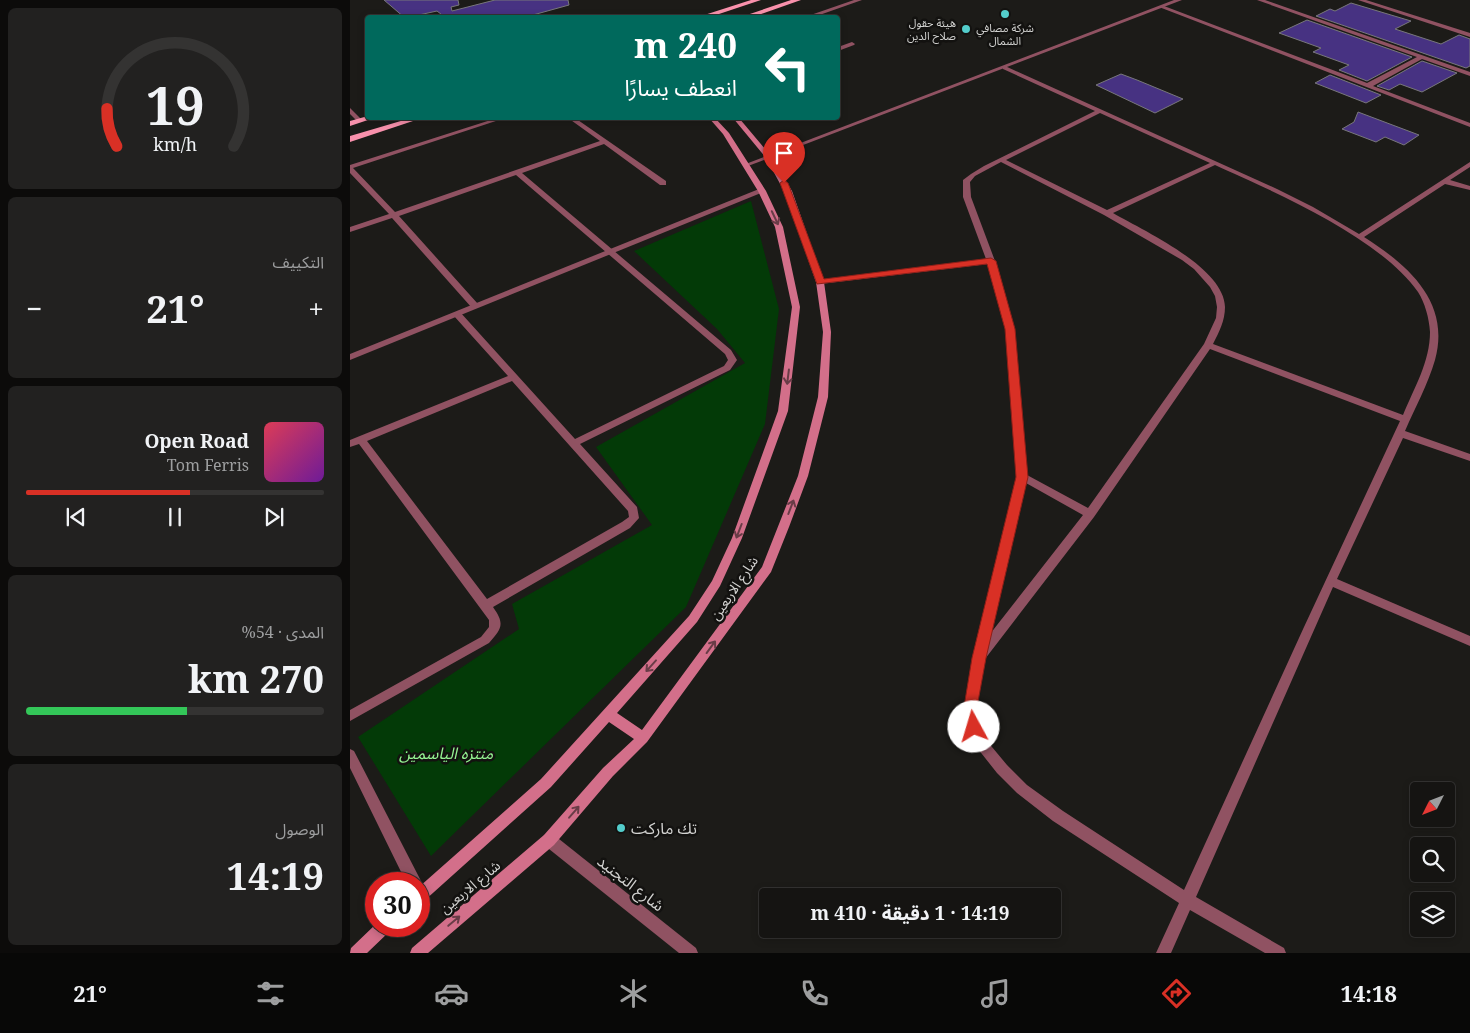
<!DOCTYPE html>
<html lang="ar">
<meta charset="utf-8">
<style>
:root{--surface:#151412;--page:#222120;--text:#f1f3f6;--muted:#9d9e9f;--line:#343332;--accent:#d93025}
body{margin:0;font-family:"Noto Serif","Noto Sans Arabic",serif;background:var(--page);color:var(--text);direction:rtl;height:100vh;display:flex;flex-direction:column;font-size:19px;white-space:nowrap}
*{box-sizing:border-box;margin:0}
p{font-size:16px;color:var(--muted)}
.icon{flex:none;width:28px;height:28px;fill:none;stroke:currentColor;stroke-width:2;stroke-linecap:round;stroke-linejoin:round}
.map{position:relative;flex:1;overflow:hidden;direction:ltr}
.drawer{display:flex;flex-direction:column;gap:8px;padding:8px;background:#0c0b0a;width:350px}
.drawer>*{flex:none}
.guide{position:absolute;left:15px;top:15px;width:475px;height:105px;border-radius:5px;box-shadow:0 2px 8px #0003,0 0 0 1px var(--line);direction:rtl;background:#00695c;color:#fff;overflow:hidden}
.needle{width:32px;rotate:228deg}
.buttons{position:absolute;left:1060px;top:782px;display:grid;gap:10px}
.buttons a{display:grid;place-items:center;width:45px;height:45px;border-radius:5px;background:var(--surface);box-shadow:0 2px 8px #0003,0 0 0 1px var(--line);font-size:25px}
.speed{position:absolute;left:15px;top:872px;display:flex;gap:10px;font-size:25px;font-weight:700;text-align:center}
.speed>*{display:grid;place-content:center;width:65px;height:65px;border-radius:50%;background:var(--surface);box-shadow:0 2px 8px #0003,0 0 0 1px var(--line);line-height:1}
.speed .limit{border:8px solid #d22;background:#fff;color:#111}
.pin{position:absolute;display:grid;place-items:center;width:42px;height:42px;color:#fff;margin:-51px -21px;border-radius:50% 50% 50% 0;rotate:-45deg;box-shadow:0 0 5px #0007}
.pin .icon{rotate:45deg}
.me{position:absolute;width:55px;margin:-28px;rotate:354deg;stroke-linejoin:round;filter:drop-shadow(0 0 4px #0008)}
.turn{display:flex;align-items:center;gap:18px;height:105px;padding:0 20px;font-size:22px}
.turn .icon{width:65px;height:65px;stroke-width:2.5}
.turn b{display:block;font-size:35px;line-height:42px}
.big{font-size:38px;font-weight:700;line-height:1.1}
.drawer .tile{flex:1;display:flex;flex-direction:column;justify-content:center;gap:8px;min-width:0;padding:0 18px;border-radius:8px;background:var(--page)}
.drawer .dial{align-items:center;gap:0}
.dial svg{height:130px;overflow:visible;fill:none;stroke:var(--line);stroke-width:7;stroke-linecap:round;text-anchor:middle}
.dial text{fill:var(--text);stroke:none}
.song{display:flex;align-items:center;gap:15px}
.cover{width:60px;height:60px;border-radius:8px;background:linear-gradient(135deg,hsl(350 70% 55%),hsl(280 70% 35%))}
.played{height:5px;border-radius:2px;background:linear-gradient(90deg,var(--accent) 55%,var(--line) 55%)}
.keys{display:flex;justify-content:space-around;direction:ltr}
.heat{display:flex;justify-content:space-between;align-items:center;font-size:28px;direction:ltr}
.charge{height:8px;border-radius:4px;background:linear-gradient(90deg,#34c759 54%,var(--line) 0)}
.trip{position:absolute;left:409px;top:888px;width:302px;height:50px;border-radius:5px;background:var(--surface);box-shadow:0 2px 8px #0003,0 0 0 1px var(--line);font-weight:700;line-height:50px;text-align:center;direction:rtl}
.menu{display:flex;height:80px;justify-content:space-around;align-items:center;background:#080807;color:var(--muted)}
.menu .icon{width:35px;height:35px}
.menu .selected{color:var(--accent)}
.menu b{font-size:22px;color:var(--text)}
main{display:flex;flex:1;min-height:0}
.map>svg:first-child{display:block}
</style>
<main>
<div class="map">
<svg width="1120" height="953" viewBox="0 0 1120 953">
<rect width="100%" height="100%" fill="#1c1b18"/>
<!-- green -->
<path fill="#033a07" d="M401,201l28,108 -14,115 -79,183 -255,249 -73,-119 161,-108 -7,-25 140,-79 -56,-78 149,-84 -28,-34 -83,-78z"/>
<!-- building -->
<g fill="#473282" stroke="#78777b">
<path d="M34,0h74l1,5 -8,2 1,4 43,-11h73l1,5 -47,13h-76l-9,-7 -32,7z"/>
<path d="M1001,3l60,18 -16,8 46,15 18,-9 11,4v27l-4,2 -150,-52 14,-7 5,2z"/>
<path d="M957,20l105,37 -45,24 -28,-11 10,-5 -36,-13 8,-4 -42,-15z"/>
<path d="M1072,61l35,12 -35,19 -22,-8 -11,6 -12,-4z"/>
<path d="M771,74l16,6 46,19 -28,14 -59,-28z"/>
<path d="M980,75l51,20 -15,8 -51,-20z"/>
<path d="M1008,112l61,23 -15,10 -19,-8 -9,5 -34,-13 12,-7z"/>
</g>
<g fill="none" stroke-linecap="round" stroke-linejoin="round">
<!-- minor -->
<g fill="#905262" fill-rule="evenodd">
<path d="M504,0h8l-51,18h-9z"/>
<path d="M907,0h8l205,72v4l-48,-17 -49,27 97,37v4l-311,-120 5,-1 203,77 50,-26z"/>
<path d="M1008,0h8l104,33v4z"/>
<path d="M502,42l3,2 -1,1 -16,6v-4z"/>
<path d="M655,66l272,123 36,18 46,27 111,-72v5l-20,13 20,6v4l-25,-6 -81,53c44,28 87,65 71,123 -7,24 -20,48 -30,71l65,23v7l-67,-23 -66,141 133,57v10l-137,-59 -137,310 88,51 2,5h-21l-75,-43 -19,43h-15l23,-50 -126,-82 -36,-28 -20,-20 -19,-24 -10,-22 -3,-20 8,-49 44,-181 -11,-148 -18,-65 -168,20 -4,-2 4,-2 166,-21 -23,-62v-17l8,-6 13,-8 111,-55 -92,-42v-2zM750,113l110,50 -103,47 -101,-50zM651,162l103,53 78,45 12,9 16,18 5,9 2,11 -1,11 -12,26 -116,164 -61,-33 -13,-146 -19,-68 -24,-64 -1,-15 5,-6zM865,165c62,28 164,72 203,127 7,11 11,26 12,40 0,30 -16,56 -27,83l-190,-71c6,-12 12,-23 12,-37 -1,-40 -81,-76 -112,-94zM860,349l190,72 -96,206 -120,263 -121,-79 -36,-26 -20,-20 -20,-24 -7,-14 -3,-20 8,-48 109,-142zM676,483l57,32 -93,119z"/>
<path d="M0,108l12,12v2h-4l-8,-8z"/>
<path d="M147,118h8l-152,50 42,44 205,-71 -32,-23h7l91,63v4h-6l-56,-41 -82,29 209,177 6,10 -7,10 -150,74 57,63 2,11 -9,10 -137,79c12,17 9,21 -4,36l-139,78v-11l131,-73 8,-10v-7l-130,-176 -9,3v-7l158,-64 -54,-60v-4h6l115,127 149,-73 4,-6 -3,-6 -209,-179 -117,41 79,88v4h-6l-80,-90 -42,14v-5l39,-13 -39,-41v-8zM162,381l116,130 1,6 -7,5 -135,77 -120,-158z"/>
<path d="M0,749l4,2 66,128 2,5 -2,5h-1v-5h-12l-57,-116z"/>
<path d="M199,833l5,2 142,113 2,5h-19l-135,-108 -2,-5 2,-5z"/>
</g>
<!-- tertiary -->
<g fill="#905262" fill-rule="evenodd">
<path d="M824,0h8l-434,166 -5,-1z"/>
<path d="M409,189l7,2 -416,169v-6z"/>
</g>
<!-- secondary -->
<g fill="#d36f8a" fill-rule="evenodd">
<path d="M359,118h6l14,15 37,58 17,36 17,80 -12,104 -46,127 -22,48 -23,36 -80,91 25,17 120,-163 36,-91 20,-79 5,-65 -7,-50 -32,-91 -18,-33 -33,-40h6l32,38 21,35 32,91 7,50 -3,65 -20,79 -19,51 -18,45 -124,170 -34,34 -59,69 -126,108h-18l2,-5 132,-113 59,-67 31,-29 -25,-17 -58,65 -127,114 -5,2v-16l122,-108 148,-163 23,-35 20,-43 46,-127 14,-104 -17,-80 -17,-36 -35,-57z"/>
<path d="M26,924v2h16l-2,5 -23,22h-17l1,-5z"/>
</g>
<!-- primary -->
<g fill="#f991ac" fill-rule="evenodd">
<path d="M401,0h10l-54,18h-12z"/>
<path d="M441,0h10l-51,18h-12z"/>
<path d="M18,116l6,2 -24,8v-5z"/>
<path d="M61,118h11l-72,24v-6z"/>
</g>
</g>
<!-- one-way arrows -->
<defs><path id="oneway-shaft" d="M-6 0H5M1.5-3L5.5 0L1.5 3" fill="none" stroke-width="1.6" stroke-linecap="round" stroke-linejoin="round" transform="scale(1.25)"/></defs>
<g stroke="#693c47">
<use href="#oneway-shaft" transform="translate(425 218) rotate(65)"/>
<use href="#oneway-shaft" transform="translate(438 377) rotate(97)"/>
<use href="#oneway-shaft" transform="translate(441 507) rotate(-69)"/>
<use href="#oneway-shaft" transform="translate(389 531) rotate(111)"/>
<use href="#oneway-shaft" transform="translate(361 647) rotate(-54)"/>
<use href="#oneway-shaft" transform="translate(301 666) rotate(132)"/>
<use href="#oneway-shaft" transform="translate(224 812) rotate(-49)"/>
<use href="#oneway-shaft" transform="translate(104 921) rotate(-40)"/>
</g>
<!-- route -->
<path fill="#d93025" stroke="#8d1f18" d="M434,180l4,3 36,96 167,-21 5,3 19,68 13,148 -42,181 -9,49 4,20 -2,4 -5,2 -5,-2 -5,-24 8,-49 44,-181 -11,-148 -18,-65 -170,20 -37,-101z"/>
<!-- markers -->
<g fill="#53cdcb" stroke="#131210" stroke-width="2">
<circle cx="655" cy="14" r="5"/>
<circle cx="616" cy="29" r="5"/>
<circle cx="271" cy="828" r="5"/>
</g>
<g text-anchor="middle" stroke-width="5" stroke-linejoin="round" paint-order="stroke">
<!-- far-poi labels -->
<g font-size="11" fill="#d2d2d0" stroke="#131210" text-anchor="end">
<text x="606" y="27">هيئة حقول<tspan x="606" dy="13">صلاح الدين</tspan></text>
<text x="655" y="32" text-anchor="middle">شركة مصافي<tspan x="655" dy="13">الشمال</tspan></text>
</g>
<!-- street labels -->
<g font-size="14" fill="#d2d2d0" stroke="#131210">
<text transform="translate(384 588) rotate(-56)" y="5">شارع الاربعين</text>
<text transform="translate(120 887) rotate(-40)" y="5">شارع الاربعين</text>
</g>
<!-- near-park labels -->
<g font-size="16" font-style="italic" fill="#95f493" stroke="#131210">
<text x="96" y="759">منتزه الياسمين</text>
</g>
<!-- near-poi labels -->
<g font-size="16" fill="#d2d2d0" stroke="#131210" text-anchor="start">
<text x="281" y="834">تك ماركت</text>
</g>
<!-- near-street labels -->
<g font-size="16" fill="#d2d2d0" stroke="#131210">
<text transform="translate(281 883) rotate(38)" y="6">شارع التجنيد</text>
</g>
</g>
</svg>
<div class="buttons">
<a><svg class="needle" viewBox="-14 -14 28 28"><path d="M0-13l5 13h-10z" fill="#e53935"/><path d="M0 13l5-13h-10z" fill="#9d9e9f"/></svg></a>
<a><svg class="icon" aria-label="search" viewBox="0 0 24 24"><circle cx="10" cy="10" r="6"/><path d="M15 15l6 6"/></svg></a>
<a><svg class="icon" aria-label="layers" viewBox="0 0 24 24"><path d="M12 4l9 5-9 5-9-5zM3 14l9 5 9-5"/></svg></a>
</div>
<div class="speed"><div class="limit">30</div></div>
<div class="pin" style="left:434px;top:183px;background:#d93025"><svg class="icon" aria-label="arrive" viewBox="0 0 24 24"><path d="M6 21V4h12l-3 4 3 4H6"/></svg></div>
<svg class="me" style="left:624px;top:727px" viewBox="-20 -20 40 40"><circle r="19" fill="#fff"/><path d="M0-13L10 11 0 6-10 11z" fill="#d93025"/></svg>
<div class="trip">14:19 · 1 دقيقة · 410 m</div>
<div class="guide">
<div class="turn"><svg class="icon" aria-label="left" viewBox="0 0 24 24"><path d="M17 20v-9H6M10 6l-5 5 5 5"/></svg><div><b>240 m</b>انعطف يسارًا</div></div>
</div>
</div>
<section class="drawer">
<div class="tile dial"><svg viewBox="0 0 100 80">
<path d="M14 69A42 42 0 1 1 86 69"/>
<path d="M14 69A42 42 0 0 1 8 46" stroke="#d93025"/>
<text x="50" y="56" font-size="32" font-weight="700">19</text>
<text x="50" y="72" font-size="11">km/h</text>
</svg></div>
<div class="tile"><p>التكييف</p>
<div class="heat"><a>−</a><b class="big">21°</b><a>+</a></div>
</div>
<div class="tile">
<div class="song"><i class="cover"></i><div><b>Open Road</b><p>Tom Ferris</p></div></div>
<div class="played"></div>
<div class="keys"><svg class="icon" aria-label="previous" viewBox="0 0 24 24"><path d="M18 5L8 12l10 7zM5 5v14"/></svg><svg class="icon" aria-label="pause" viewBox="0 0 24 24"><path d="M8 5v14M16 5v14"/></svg><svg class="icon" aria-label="next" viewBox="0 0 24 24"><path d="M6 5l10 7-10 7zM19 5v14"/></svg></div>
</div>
<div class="tile"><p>المدى · 54%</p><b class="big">270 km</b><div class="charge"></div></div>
<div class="tile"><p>الوصول</p><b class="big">14:19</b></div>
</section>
</main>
<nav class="menu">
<b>14:18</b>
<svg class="icon selected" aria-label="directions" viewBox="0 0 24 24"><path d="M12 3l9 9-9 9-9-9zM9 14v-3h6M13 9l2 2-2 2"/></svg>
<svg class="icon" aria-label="music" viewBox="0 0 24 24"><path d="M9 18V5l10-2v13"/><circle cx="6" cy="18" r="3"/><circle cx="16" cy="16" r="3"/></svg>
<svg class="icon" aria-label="phone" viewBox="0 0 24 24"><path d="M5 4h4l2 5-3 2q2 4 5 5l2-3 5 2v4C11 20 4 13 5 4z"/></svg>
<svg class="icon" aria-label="climate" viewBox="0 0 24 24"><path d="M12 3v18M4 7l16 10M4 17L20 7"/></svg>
<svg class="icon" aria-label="car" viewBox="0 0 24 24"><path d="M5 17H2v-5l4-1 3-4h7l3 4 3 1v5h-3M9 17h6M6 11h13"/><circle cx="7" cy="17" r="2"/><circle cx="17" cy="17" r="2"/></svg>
<svg class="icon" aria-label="filters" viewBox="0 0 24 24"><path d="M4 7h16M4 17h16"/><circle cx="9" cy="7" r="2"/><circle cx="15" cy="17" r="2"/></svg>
<b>21°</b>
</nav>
